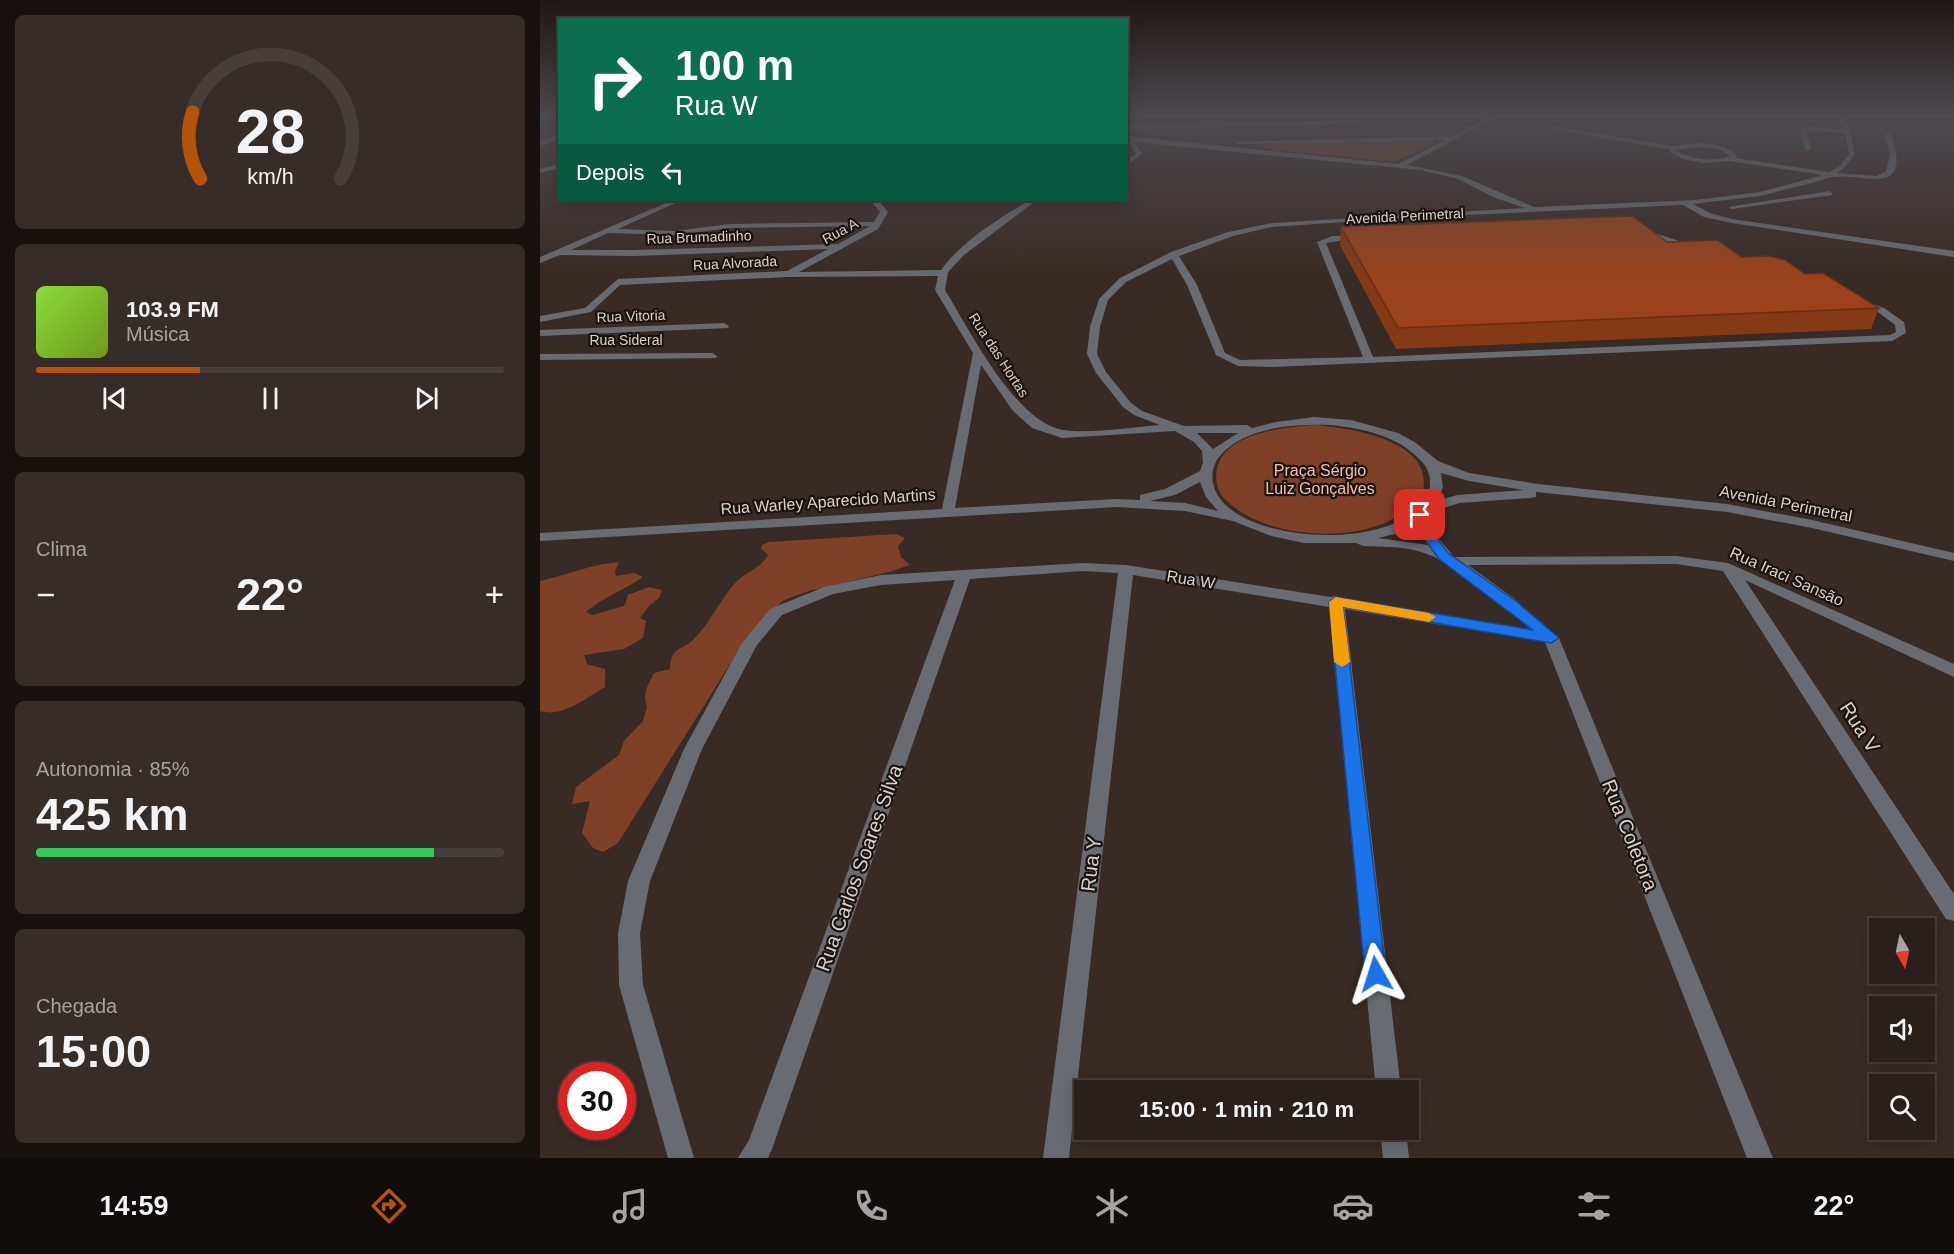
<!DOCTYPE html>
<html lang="pt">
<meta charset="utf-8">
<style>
:root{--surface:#2a201b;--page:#362d28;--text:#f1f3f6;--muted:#a5a3a3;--line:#463e3a;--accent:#b45309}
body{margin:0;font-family:Arial,sans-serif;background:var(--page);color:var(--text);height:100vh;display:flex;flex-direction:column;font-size:22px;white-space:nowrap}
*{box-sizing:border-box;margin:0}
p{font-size:20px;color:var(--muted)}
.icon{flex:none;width:33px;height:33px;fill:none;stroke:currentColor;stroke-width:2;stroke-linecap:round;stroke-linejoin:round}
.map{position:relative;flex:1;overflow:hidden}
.panel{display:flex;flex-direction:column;gap:15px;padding:15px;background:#17120f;width:540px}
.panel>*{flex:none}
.top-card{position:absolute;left:18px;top:18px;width:570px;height:183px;border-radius:0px;box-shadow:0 3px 15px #0003,0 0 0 2px var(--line);background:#0b6e4f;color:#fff;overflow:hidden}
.needle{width:39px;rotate:171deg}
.controls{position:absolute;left:1329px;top:918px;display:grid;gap:12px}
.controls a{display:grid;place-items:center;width:66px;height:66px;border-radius:0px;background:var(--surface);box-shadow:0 3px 15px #0003,0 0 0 2px var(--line);font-size:30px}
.speed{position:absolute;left:18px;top:1062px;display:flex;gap:12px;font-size:30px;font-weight:700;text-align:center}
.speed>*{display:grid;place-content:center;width:78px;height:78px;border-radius:50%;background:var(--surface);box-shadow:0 3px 15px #0003,0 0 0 2px var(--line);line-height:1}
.speed .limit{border:9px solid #d22;background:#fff;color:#111}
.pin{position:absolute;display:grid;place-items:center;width:51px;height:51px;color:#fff;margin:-26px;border-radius:12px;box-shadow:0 3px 9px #0006}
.me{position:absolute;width:66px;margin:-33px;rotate:354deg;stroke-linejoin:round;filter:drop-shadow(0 0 4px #0008)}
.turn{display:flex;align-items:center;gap:21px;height:126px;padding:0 18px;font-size:27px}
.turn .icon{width:78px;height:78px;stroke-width:2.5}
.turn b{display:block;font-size:42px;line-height:51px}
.then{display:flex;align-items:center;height:57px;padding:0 18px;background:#0003;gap:12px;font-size:22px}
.big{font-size:45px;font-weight:800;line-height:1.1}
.panel .tile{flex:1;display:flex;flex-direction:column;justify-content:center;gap:9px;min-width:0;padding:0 21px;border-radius:9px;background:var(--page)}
.panel .dial{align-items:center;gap:0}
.dial svg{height:156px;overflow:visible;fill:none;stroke:var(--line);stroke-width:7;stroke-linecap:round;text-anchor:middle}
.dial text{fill:var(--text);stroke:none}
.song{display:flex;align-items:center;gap:18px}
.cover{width:72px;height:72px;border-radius:9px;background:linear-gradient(135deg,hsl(90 70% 55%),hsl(80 70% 35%))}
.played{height:6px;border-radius:3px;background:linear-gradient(90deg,var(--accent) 35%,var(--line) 35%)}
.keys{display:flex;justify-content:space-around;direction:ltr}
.heat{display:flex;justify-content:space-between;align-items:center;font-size:33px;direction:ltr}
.charge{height:9px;border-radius:4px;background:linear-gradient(90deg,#34c759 85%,var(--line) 0)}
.trip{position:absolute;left:534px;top:1080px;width:345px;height:60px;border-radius:0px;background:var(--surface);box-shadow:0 3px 15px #0003,0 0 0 2px var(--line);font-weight:800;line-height:60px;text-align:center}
.tab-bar{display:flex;height:96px;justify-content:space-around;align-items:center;background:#110d0b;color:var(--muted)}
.tab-bar .icon{width:42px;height:42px}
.tab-bar .current{color:var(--accent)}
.tab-bar b{font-size:27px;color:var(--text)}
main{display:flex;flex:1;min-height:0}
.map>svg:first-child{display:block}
</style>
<main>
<section class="panel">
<div class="tile dial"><svg viewBox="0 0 100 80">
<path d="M14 69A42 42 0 1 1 86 69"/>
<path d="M14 69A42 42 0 0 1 10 35" stroke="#b45309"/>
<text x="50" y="56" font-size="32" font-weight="700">28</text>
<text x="50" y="72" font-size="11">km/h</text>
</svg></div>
<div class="tile">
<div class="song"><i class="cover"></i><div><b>103.9 FM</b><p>Música</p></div></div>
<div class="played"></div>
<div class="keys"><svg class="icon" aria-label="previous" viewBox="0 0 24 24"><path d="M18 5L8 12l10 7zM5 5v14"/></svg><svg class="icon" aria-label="pause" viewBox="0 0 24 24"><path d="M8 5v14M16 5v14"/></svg><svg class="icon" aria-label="next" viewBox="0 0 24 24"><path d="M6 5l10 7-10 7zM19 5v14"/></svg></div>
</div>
<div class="tile"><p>Clima</p>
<div class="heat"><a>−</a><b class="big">22°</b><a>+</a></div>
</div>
<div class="tile"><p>Autonomia · 85%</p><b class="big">425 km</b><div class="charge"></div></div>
<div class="tile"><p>Chegada</p><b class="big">15:00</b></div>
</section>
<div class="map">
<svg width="1414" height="1158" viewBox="0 0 1414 1158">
<rect width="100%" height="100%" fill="#382a24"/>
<!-- green -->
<g fill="#7e4027">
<path d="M892,140l4,3 -42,19 -128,-13 -5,-3 13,-3z"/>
<path d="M775,425c36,3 123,16 107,69 -5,14 -23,22 -35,28 -45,21 -128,14 -163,-24 -8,-8 -9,-20 -7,-30 9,-36 68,-41 98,-43z"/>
<path d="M356,534l9,4 -7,8 3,11 9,8 -21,7 -80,19 -25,9 -19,17 -23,28 -124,198 -15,9 -10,-4 -11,-15 8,-32 -18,3 4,-17 43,-32 5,-14 19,-20 4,-14c-5,-13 1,-22 7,-34l16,-4c1,-24 11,-17 24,-30 17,-17 26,-40 42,-57 11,-11 25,-14 32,-27l-7,-6 1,-4 7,-3z"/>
<path d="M79,562l-4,9 1,5 18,-3 9,4c-18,13 -40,20 -57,35l6,3 32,-9 4,-11 21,-8 13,3 -3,8 -10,8 -9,12 6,3 -3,17 -19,11 -40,6 3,9 18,5v18c-19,11 -43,31 -65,24v-130c27,-6 52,-17 79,-19z"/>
</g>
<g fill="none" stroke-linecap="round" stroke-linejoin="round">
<!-- minor -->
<g fill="#686c72" fill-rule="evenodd">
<path d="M952,116h7l-92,49 55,11 72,31 161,-7 65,-8 63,-17 -94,-14 -26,2 -20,-4 -13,-7 -1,-3 -116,-20 3,-2 117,19 23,-3 18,1 17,6 6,6 -2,2 94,14 11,-6 9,-12 -4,-21 -39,-2 5,18 -3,2 -3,-2 -6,-20 3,-2 42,2 -8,-13h6l7,9 6,29 -11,14 -7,5 39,3 10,-5 4,-16 -5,-20 3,-2 3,2c25,72 -41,30 -68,45l-63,16 -67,8 17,9 22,6 222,32v6l-222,-34 -28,-6 -21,-12 -282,13 -129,9 -39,9 -54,20 18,29 28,68 15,7 123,-3 -46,-115 15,-6 29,-1 4,2 -39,6 47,114 517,-22 6,-3 -1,-7 -17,-13 -19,-7 -2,-2 5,-3 22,8 20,14 2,11 -14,8 -620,26 -34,-1 -22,-11 -29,-70 -15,-26 -46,23 -18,18 -8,27 -3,27 9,18 25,31 11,8 42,15 63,-1 5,3 24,-6 38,-5 37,3 47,13 18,10 22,18 31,12 69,11 189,20 85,16 142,33v8l-142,-33 -85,-16 -191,-20v5l-5,1 -72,5 -33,11 8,19 20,24 222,-1 52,7 226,101v13l-209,-97 209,314v27l-8,-2 -223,-348 -47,-7 -208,1 44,32 47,41 214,520h-26l-202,-516 -200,-33 56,481h-25l-47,-483 -196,-32 -64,583h-26l75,-585 -35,-2 -113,8 -198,570 -4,9h-30l11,-18 206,-560 -74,5 -48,9 -51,21 -25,30 -55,104 -52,132 -10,52 3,52 51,173h-26l-49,-173 -1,-52 10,-52 56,-132 58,-106 28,-34 54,-22 57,-12 202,-12 43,2 205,32 5,-1 7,3 188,31c-33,-29 -70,-67 -113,-79 -17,-5 -37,-4 -55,-5l-7,-3h-52l-33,-7 -38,-15 -48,-10 -68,-4 -577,34v-8l402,-24 31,-156 -38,-63 3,-14 -151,1 -167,8 -29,27 -51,10v-6l45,-8 33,-29 169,-8 41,-22 -193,7 -75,-1 -20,8v-6l133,-57h9l-64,29 57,2 55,-7 144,-2 6,-10 -10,-12h8l10,12 -10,17 -79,43 142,-2c22,-30 57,-51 89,-70h7l-73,55 -16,17 -3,18c24,39 71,133 118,140 27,4 69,-3 97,-5l-26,-10 -11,-8 -27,-34 -9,-19 3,-27 9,-28 21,-21 51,-26 57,-20 44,-9 253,-15 -32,-11 -35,-18 -37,-9 -287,-28 8,12 -16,12v-6l10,-6 -4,-8 -6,-5v-5l272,28 47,-24 -207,4 -3,-2 217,-6zM1156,147l24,2 10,7c-17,7 -39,3 -55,-6zM330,226l-32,18 -203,6h-64l37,-17 67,2 55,-7zM441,365l32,46 19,17 30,10 113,-7 19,11 8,9 1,12 -3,8 -35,18 -25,6v5l-23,-1 -162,9zM789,425c34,3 71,11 94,38 8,9 9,23 4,34 -29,57 -202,48 -214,-14 -2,-9 1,-20 6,-26 24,-30 75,-33 110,-32zM657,433h41l-25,16zM901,473l28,8 55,9 -67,5 -19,6 5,-14zM660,482l6,15 12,14 -33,-8 -35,-2 25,-6zM876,524l12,21 -50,-7 17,-4z"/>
<path d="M819,121l-2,3 -231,5v-4z"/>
<path d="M20,134v4l-20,8v-4z"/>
<path d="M20,164v4l-20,5v-4z"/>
<path d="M1290,191l3,4 -101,14 -4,-2z"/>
<path d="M1099,230h6l53,17 -7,2 -52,-15z"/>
<path d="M184,323l5,3 -1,2 -188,8v-6z"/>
<path d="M172,353l5,3 -1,2 -176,2v-6z"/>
<path d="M840,1130h26l3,28h-26z"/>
</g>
</g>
<!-- wall -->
<path fill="#843917" d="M801,227l326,15 74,15 138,51 -8,21 -475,20 -56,-104z"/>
<!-- building -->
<path fill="#99421b" stroke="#6b2e13" stroke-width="1.5" d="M1092,216l35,26 50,-2 24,17 28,-1 16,4 20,14 18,-1 56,35 -481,20 -57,-101z"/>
<!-- sky -->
<linearGradient id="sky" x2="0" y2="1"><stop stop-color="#1f1714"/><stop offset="0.42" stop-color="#4d4a50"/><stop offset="1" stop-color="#4d4a50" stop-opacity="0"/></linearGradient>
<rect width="1414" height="278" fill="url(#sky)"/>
<!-- route -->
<path fill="#1a73e8" stroke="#114b97" stroke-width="1.5" d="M880,511l6,4 7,18 15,20 69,49 42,36 -8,5 -208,-36 43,367 -3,7 -7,3 -8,-3 -3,-7 -36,-372 7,-5 197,33 -94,-71 -18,-25 -7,-19z"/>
<!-- slow -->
<path fill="#f59e0b" d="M796,597l93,16 7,4 -7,5 -86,-15 7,55 -8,5 -8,-5 -5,-60z"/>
<g text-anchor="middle" stroke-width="4.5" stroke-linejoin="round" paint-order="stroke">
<!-- far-street labels -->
<g font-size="14" fill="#dad0cd" stroke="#1a1411">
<text transform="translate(865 216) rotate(-3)" y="5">Avenida Perimetral</text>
<text transform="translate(300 231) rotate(-29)" y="5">Rua A</text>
<text transform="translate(159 237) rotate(-2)" y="5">Rua Brumadinho</text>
<text transform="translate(195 263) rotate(-3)" y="5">Rua Alvorada</text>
<text transform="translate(91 316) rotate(-2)" y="5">Rua Vitoria</text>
<text x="86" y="345">Rua Sideral</text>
<text transform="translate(459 355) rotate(57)" y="5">Rua das Hortas</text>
</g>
<!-- park labels -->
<g font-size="16" fill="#f2c0ad" stroke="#1a1411">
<text x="780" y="476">Praça Sérgio<tspan x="780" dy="18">Luiz Gonçalves</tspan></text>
</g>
<!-- street labels -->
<g font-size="16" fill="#dad0cd" stroke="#1a1411">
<text transform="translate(288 501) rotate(-4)" y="6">Rua Warley Aparecido Martins</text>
<text transform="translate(1246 503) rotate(11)" y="6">Avenida Perimetral</text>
<text transform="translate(1247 576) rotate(24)" y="6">Rua Iraci Sansão</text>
<text transform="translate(651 579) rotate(9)" y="6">Rua W</text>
</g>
<!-- near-street labels -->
<g font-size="20" fill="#dad0cd" stroke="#1a1411">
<text transform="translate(1320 727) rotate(57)" y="7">Rua V</text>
<text transform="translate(1090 835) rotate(68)" y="7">Rua Coletora</text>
<text transform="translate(551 864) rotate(-83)" y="7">Rua Y</text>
<text transform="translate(319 868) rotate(-70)" y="7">Rua Carlos Soares Silva</text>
</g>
</g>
</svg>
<div class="controls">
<a><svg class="needle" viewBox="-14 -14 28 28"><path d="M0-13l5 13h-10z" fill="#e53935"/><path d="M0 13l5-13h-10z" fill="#a5a3a3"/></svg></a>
<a><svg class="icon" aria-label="sound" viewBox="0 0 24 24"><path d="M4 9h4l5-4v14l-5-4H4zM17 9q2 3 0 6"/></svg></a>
<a><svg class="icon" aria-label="search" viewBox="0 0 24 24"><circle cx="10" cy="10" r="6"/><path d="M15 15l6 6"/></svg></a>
</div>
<div class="speed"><div class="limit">30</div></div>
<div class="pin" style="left:880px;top:515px;background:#d93025"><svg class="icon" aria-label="arrive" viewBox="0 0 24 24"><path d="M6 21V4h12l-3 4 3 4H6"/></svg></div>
<svg class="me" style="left:836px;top:974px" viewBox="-20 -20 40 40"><path d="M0-17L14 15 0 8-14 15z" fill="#1a73e8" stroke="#fff" stroke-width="4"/></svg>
<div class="trip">15:00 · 1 min · 210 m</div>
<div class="top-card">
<div class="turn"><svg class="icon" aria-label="right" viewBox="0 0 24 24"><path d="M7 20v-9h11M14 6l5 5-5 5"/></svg><div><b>100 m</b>Rua W</div></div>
<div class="then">Depois<svg class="icon" aria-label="left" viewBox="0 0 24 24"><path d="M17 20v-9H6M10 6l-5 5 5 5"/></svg></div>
</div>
</div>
</main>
<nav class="tab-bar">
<b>14:59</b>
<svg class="icon current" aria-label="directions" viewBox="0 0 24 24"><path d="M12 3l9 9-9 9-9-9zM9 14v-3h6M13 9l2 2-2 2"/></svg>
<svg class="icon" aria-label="music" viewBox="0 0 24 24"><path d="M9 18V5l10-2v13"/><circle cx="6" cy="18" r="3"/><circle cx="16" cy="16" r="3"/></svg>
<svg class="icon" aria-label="phone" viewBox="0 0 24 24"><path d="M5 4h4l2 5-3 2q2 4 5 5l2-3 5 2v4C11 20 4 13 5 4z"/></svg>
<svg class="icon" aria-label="climate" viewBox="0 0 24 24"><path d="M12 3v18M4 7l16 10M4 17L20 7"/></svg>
<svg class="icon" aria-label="car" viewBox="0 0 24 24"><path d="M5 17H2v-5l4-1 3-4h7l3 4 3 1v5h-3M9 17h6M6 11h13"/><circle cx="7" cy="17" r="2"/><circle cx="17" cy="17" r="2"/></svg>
<svg class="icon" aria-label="filters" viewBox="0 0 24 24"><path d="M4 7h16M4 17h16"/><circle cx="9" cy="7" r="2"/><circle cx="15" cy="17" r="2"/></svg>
<b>22°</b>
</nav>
